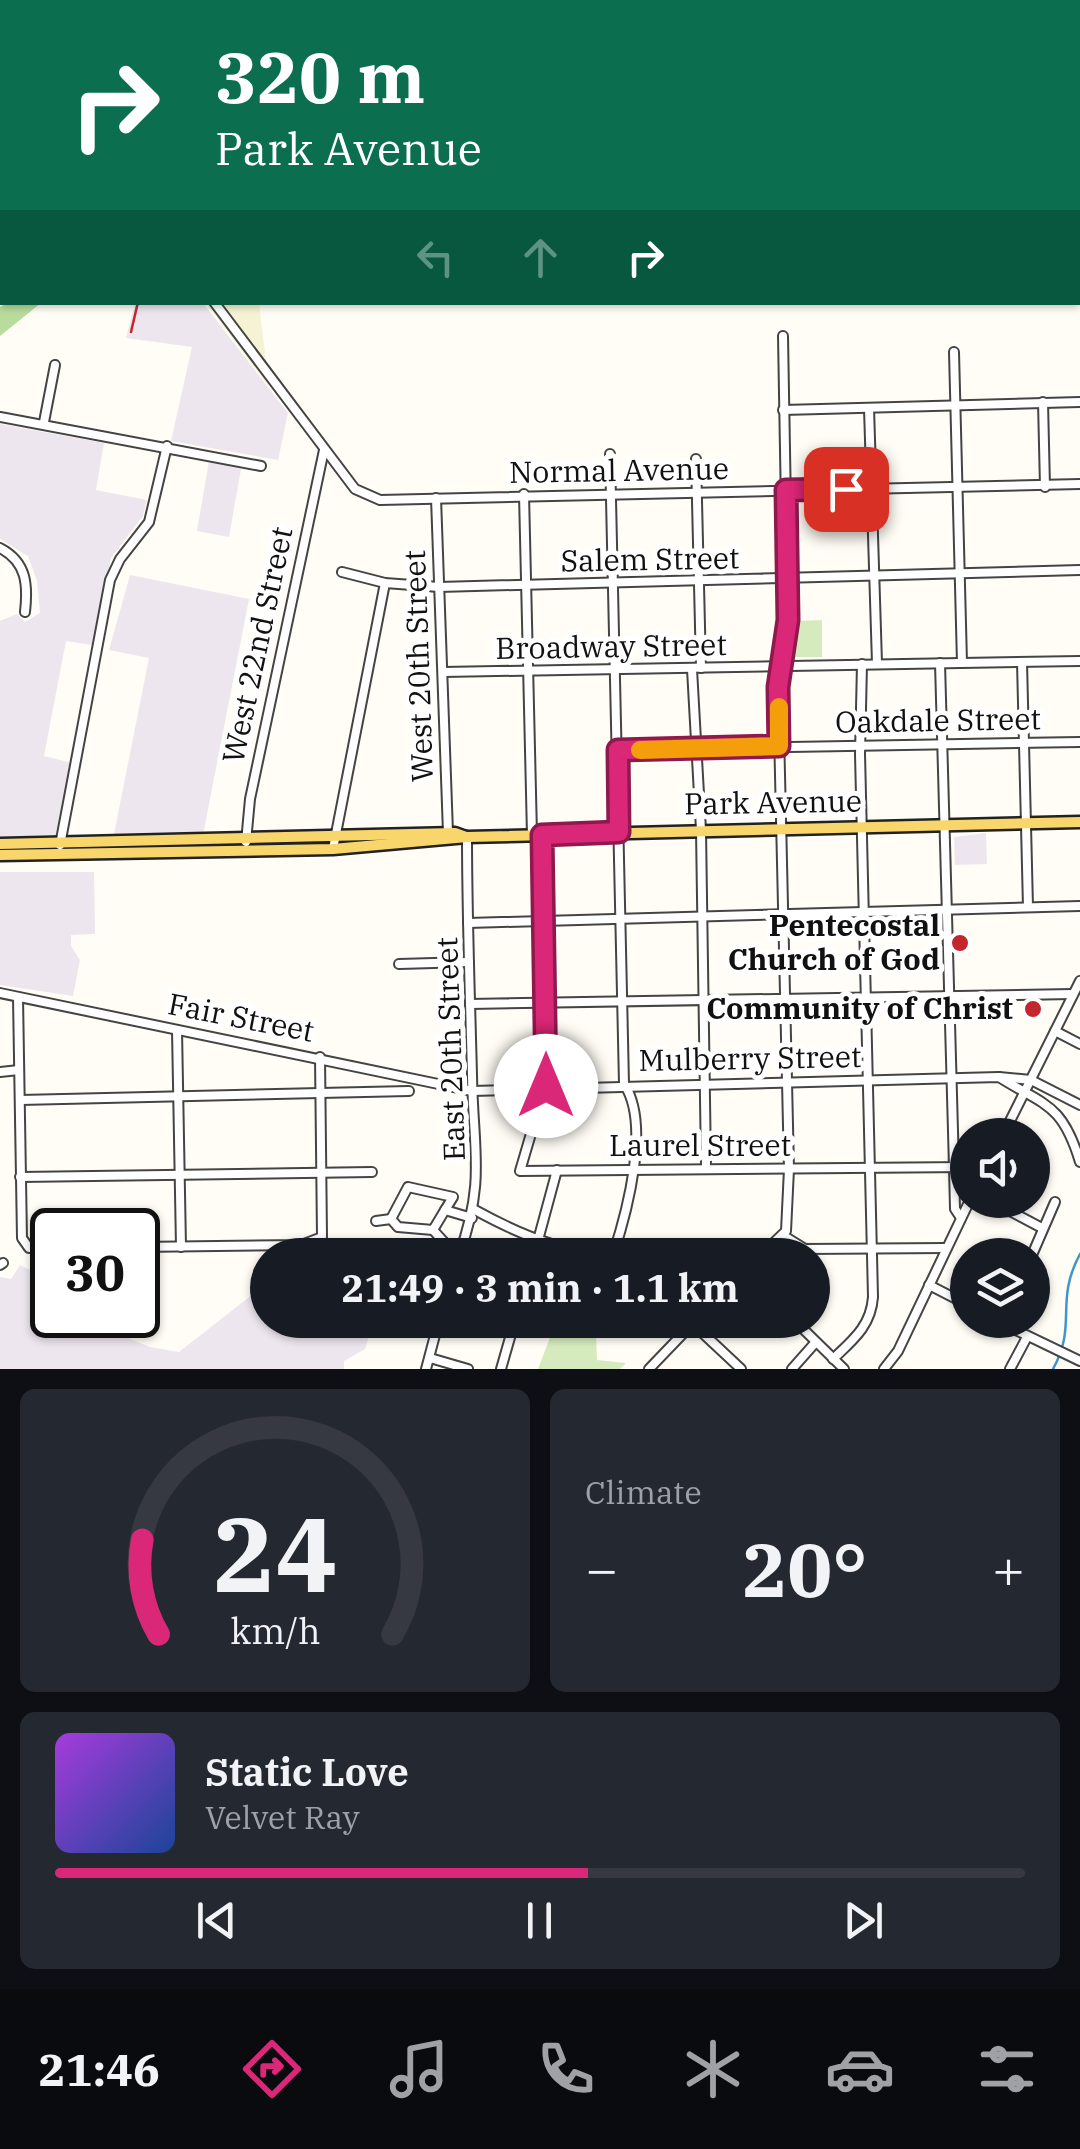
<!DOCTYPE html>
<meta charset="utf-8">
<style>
:root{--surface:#171b24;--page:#242831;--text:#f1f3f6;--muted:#9ea1a6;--line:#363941;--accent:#db2777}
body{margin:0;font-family:"IBM Plex Serif",serif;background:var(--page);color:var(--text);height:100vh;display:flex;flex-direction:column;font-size:38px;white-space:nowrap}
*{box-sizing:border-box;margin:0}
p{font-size:32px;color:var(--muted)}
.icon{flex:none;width:55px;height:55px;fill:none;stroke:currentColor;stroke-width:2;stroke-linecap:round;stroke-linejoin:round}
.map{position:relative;height:1369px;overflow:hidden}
.drawer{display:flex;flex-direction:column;gap:20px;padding:20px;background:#0d0f14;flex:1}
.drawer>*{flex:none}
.guide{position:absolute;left:0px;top:0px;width:1080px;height:305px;box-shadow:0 2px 8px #0004;background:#0b6e4f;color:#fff;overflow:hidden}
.fabs{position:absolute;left:950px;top:1118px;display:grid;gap:20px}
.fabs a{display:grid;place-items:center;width:100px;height:100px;border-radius:50%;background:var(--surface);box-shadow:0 2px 8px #0004;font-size:50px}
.speed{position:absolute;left:30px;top:1208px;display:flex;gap:20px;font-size:50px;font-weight:700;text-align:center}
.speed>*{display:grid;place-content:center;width:130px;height:130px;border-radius:50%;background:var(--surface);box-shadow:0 2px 8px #0004;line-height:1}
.speed .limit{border:5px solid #111;border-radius:15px;background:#fff;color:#111}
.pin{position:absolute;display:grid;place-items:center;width:85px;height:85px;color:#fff;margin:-42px;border-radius:20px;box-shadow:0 5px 15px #0006}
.me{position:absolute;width:110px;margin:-55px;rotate:0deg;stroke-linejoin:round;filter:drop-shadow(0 0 8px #0008)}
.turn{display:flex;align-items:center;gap:35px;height:210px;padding:0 50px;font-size:45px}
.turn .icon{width:130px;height:130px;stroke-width:2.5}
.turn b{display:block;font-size:70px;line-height:85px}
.lanes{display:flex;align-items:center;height:95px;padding:0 50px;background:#0003;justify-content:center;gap:50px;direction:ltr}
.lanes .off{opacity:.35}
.big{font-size:75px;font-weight:800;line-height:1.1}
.drawer .tile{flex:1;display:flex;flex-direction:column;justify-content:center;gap:15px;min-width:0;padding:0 35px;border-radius:15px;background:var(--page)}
.drawer .dial{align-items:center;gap:0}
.dial svg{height:260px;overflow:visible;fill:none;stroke:var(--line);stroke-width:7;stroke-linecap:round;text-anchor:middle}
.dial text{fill:var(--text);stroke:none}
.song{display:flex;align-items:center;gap:30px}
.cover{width:120px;height:120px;border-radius:15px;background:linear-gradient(135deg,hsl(280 70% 55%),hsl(220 70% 35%))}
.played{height:10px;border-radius:5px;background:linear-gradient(90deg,var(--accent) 55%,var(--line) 55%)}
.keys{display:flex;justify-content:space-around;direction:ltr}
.heat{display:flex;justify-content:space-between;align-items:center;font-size:55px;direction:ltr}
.drawer .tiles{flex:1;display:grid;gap:20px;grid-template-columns:1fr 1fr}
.tile:last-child{grid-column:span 2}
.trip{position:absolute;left:250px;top:1238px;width:580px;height:100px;border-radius:50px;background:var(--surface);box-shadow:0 2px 8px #0004;font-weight:800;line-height:100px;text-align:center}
.tabs{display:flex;height:160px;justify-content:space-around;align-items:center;background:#090b0e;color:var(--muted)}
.tabs .icon{width:70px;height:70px}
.tabs .active{color:var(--accent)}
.tabs b{font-size:45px;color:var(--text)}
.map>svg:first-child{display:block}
</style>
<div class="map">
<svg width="1080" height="1369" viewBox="0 0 1080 1369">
<rect width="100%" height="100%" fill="#fffdf5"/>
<!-- industrial -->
<g fill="#eee6ef">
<path d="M135,303h68l85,110 -10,47 -107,-19 21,-94 -66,-9z"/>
<path d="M0,424l104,19 -8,47 51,10 -4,16 -32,42 -19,87 -26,-4 -22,115 28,7 -15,72 -57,2v-216l17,-7 8,8 15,-9 -3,-32 -9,-25 -28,-17z"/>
<path d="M209,461l32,8 -12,68 -32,-6z"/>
<path d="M130,575l119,24 -46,236 -89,-1 35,-176 -40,-8z"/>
<path d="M986,833l1,31 -32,1 -1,-28z"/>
<path d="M0,872h94l1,62 -24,1v11l9,14 -7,36 -73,-11z"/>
<path d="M20,1265l32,16v34h60l18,24 20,8 29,5 88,-69 1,37h106l-9,29 -21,12v8h-344v-92l11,2z"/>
</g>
<!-- farmland -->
<path fill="#f6f3d4" d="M206,303h53l10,84z"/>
<!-- green -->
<g fill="#d5ebbd">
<path d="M822,620v37h-27l-1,-36z"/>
<path d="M551,1335l45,1 1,24 29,3 -6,6h-82z"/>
</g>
<!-- forest -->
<path fill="#b9dc9c" d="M7,303h34l-41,33v-29z"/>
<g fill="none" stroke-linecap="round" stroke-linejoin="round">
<!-- stream -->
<path stroke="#3f96cf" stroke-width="2.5" d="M1053,1369c25,-45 1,-67 27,-115"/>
<defs>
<g id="minor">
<path d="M155,0l2,2"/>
<path d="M214,302l141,187 25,11 700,-16"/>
<path d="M954,352l8,311"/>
<path d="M1043,402l2,85"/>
<path d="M869,408l8,255"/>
<path d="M783,410l297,-8"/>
<path d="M0,417l261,49"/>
<path d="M44,422l11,-57"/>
<path d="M610,454l14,630c27,40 3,128 -11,171"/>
<path d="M696,459l5,209"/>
<path d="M524,494l8,341"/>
<path d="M436,498l12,335"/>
<path d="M0,548c27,14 28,37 25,64"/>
<path d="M342,572l43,11 54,4 641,-17"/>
<path d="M1022,662l6,245"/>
<path d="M940,663l14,504 1,42 6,9"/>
<path d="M692,669l9,161 5,336"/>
<path d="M443,672l637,-11"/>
<path d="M617,750l463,-8"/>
<path d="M543,835l2,251 -25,85 448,-4"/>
<path d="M246,842l4,-43 74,-349"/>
<path d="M60,845l50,-265 10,-21 29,-37 18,-76"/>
<path d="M333,849l52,-266"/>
<path d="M468,923l612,-17"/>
<path d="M399,964l70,-2"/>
<path d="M0,993l472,98 527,-14c46,29 63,26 81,85"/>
<path d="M18,997l4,241 7,10h23"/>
<path d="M470,1004l603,-10"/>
<path d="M177,1030l4,217"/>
<path d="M1055,1031l25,13"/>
<path d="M0,1072l19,-2"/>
<path d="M999,1077l32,3 49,25"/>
<path d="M20,1100l389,-9"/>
<path d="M1003,1135l77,-154"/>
<path d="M20,1177l352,-5"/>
<path d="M989,1200l53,28"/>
<path d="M475,1210c31,17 75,39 111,40 37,1 127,-17 156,5"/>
<path d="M391,1219l17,-32 45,10 -8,13 27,8"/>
<path d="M391,1219l7,8 35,3 12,-20"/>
<path d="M376,1221l15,-2"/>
<path d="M433,1230l11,12"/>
<path d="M784,1236l21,13 141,-1"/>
<path d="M138,1247l163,-2 21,-8 -2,-180"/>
<path d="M459,1255c27,-75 14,-105 13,-180 -2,-79 -5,-159 -5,-238"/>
<path d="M534,1255l23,-85"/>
<path d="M761,1255l25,-24 3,-62 -11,-482 10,-67 -5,-284"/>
<path d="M1032,1255l23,-53"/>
<path d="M0,1265l3,-2"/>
<path d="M929,1285l39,20"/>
<path d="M591,1320l5,8h92"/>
<path d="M794,1320l50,49"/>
<path d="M995,1320l85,41"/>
<path d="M693,1324l48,45"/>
<path d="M430,1358l38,11"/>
<path d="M833,1359c20,-19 38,-33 40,-62l-13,-543 2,-90"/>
<path d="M426,1369l13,-49"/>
<path d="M501,1369l14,-49"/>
<path d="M649,1369l47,-49"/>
<path d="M792,1369l23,-26"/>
<path d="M884,1369l14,-18 72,-151"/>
<path d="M1010,1369l17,-32"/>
</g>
<g id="major">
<path d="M0,844l455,-11 11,4"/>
<path d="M0,855l333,-6 134,-12 613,-15"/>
</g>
</defs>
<!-- minor casing -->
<use href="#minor" stroke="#444" stroke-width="12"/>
<!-- major casing -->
<use href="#major" stroke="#222" stroke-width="15"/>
<!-- minor -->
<use href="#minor" stroke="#fff" stroke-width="8"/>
<!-- major -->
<use href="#major" stroke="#f9d66b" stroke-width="10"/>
<!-- rail -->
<g stroke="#c4262e" stroke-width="2.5">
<path d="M1025,0l12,2"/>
<path d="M404,2l3,-2"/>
<path d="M1078,11h2"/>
<path d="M131,332l7,-30"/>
</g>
</g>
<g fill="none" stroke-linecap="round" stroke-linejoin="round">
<defs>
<path id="route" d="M546,1086l-4,-251 77,-3 -1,-82 161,-4 -1,-59 10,-67 -2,-130 60,-1"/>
</defs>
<!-- route casing -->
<use href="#route" stroke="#8e194d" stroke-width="25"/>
<!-- route -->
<use href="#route" stroke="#db2777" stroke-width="18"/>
<!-- slow -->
<path stroke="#f59e0b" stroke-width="18" d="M640,750l139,-4v-39"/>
</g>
<!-- markers -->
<g fill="#c4262e" stroke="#fff" stroke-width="4">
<circle cx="960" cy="943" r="10"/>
<circle cx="1033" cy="1009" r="10"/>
</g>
<g text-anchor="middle" stroke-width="10" stroke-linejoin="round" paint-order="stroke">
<!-- street labels -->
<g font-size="30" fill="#111" stroke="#fff">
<text transform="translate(619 471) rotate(-1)" y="10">Normal Avenue</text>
<text transform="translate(650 560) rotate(-1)" y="10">Salem Street</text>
<text transform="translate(258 645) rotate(-78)" y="10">West 22nd Street</text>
<text transform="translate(611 647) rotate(-1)" y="10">Broadway Street</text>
<text transform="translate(419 666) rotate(-92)" y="10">West 20th Street</text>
<text transform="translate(938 721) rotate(-1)" y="10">Oakdale Street</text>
<text transform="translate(773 803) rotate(-1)" y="10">Park Avenue</text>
<text transform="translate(241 1018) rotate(11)" y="10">Fair Street</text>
<text transform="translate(451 1049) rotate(-92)" y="10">East 20th Street</text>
<text transform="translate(750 1059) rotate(-1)" y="10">Mulberry Street</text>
<text x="700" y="1156">Laurel Street</text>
</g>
<!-- poi labels -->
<g font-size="30" font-weight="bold" fill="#111" stroke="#fff" text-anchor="end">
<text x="940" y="936">Pentecostal<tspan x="940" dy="34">Church of God</tspan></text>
<text x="1013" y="1019">Community of Christ</text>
</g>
</g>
</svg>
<div class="fabs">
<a><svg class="icon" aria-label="sound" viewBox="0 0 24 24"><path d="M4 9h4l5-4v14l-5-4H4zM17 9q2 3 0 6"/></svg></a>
<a><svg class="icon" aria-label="layers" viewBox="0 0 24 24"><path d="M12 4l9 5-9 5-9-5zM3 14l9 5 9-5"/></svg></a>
</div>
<div class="speed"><div class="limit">30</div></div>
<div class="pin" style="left:846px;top:489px;background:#d93025"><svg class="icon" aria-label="arrive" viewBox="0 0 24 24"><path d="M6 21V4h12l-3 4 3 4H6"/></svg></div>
<svg class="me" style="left:546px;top:1086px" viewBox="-20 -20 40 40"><circle r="19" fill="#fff"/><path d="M0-13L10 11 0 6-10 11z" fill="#db2777"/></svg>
<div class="trip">21:49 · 3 min · 1.1 km</div>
<div class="guide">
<div class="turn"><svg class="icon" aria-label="right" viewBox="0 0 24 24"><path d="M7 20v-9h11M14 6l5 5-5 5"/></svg><div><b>320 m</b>Park Avenue</div></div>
<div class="lanes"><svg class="icon off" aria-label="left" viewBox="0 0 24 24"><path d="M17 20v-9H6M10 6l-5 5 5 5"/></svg><svg class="icon off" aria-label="ahead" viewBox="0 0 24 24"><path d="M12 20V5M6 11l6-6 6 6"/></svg><svg class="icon" aria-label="right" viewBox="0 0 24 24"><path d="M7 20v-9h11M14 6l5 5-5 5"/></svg></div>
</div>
</div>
<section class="drawer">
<div class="tiles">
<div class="tile dial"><svg viewBox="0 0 100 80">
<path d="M14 69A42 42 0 1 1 86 69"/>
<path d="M14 69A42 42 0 0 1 9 40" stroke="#db2777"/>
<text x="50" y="56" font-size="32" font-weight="700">24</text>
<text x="50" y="72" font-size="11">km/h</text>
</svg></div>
<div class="tile"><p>Climate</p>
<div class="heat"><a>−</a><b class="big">20°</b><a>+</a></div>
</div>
<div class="tile">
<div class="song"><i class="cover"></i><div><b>Static Love</b><p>Velvet Ray</p></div></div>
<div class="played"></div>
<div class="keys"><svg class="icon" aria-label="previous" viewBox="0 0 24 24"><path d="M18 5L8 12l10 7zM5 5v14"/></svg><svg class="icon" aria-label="pause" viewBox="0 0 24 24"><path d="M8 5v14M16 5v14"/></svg><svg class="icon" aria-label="next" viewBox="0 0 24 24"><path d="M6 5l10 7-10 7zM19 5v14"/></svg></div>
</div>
</div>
</section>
<nav class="tabs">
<b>21:46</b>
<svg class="icon active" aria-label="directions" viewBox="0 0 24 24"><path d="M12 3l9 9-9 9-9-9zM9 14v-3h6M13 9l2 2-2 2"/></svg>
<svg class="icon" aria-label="music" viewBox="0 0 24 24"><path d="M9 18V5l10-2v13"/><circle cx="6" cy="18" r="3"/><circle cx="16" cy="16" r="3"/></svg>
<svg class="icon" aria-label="phone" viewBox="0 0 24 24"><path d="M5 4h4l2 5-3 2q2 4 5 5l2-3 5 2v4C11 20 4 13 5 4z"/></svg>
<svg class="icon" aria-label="climate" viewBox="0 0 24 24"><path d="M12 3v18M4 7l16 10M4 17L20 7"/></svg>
<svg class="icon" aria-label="car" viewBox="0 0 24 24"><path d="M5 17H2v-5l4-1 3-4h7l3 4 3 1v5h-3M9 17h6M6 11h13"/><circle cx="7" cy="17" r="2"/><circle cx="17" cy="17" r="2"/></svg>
<svg class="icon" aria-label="filters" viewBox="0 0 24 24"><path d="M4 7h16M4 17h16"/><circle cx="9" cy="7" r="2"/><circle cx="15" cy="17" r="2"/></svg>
</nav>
